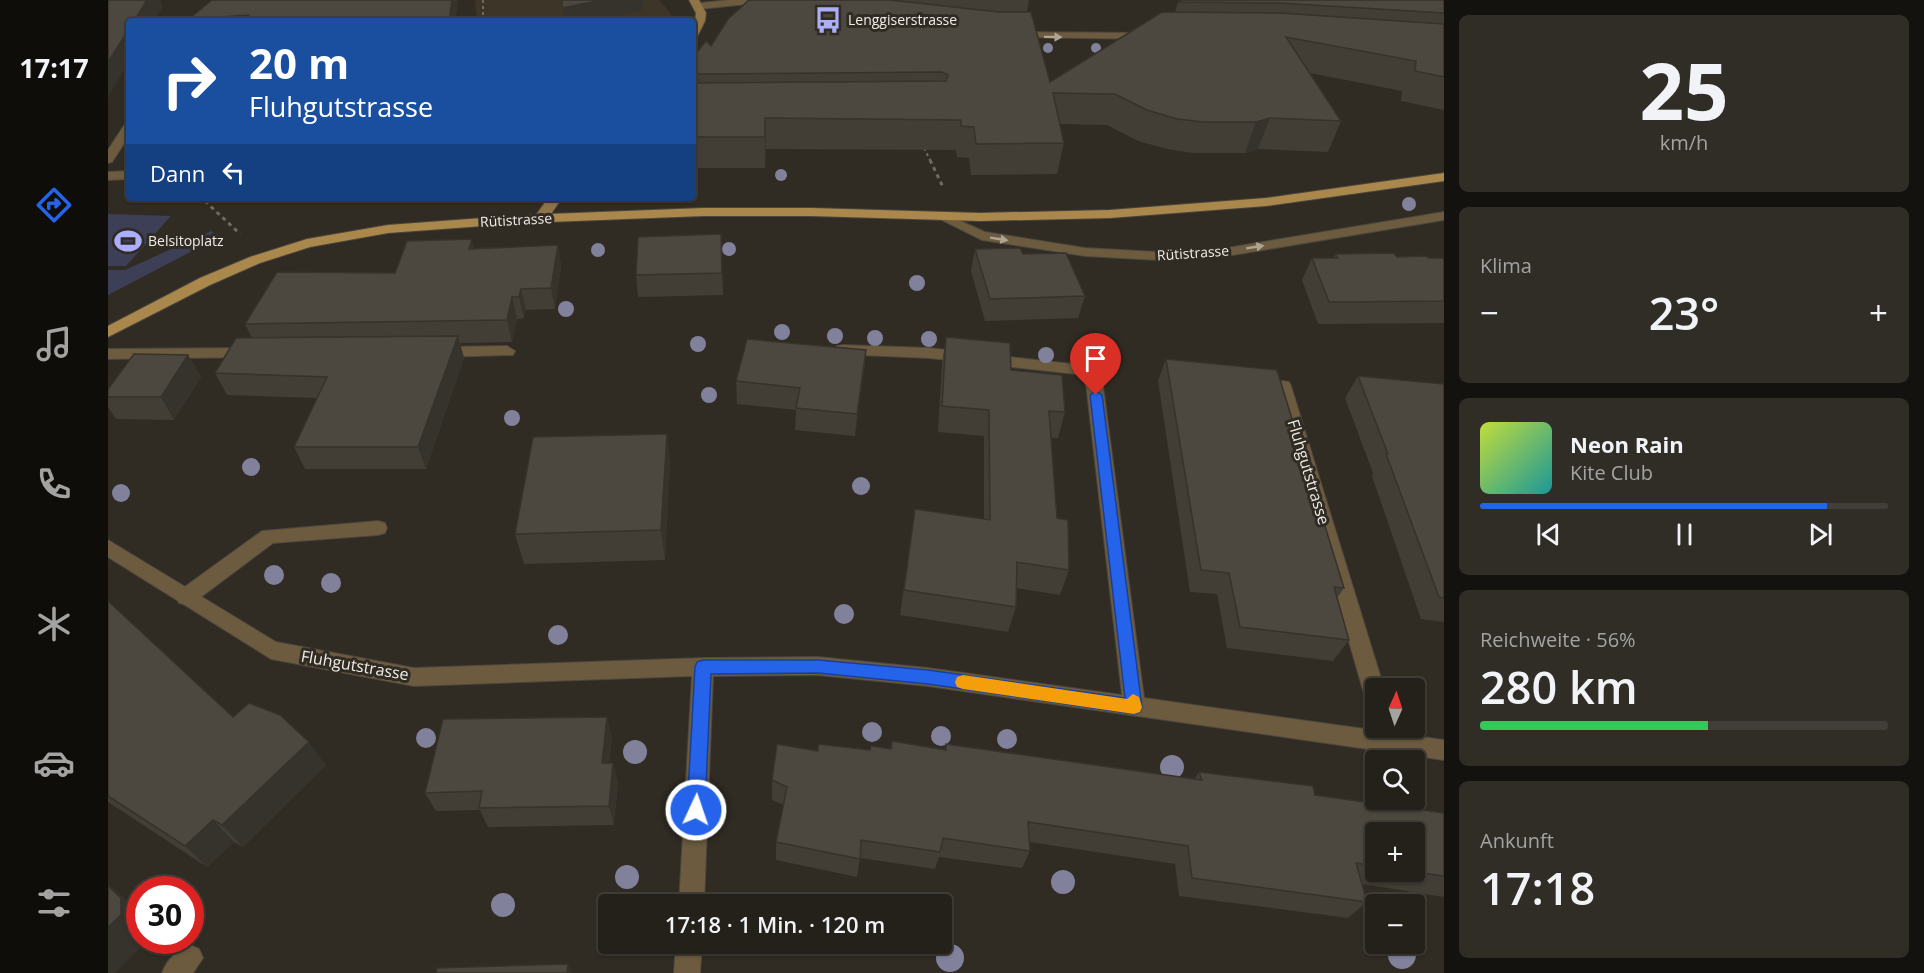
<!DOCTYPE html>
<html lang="de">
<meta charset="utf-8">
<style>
:root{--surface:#24201a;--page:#302d27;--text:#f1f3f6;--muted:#a3a3a2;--line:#413e39;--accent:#2563eb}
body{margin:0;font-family:"Open Sans",sans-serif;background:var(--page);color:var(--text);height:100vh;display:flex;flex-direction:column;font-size:22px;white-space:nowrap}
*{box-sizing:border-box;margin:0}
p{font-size:20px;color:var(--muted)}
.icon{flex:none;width:33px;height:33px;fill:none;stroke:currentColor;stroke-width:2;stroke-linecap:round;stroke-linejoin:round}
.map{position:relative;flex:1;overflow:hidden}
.panel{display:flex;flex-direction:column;gap:15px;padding:15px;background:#14120e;width:480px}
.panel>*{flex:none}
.hud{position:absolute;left:18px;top:18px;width:570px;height:183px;border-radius:6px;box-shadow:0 2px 4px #0004,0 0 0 2px var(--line);background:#1a4fa0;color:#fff;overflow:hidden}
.needle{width:39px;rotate:3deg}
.buttons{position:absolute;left:1257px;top:678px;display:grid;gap:12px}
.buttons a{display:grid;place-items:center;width:60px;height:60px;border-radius:6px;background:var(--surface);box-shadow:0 2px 4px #0004,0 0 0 2px var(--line);font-size:30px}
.speed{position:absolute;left:18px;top:876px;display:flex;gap:12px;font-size:30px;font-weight:700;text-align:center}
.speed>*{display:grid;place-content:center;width:78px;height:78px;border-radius:50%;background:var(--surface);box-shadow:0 2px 4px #0004,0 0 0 2px var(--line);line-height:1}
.speed .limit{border:9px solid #d22;background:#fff;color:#111}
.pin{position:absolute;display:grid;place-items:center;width:51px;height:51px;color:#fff;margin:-62px -26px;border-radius:50% 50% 50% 0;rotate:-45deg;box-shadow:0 0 6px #0007}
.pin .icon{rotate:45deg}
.me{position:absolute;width:66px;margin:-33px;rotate:3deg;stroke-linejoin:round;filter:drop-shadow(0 0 4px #0008)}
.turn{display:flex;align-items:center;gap:21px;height:126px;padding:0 24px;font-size:27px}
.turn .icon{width:78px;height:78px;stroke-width:2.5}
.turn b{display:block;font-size:42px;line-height:51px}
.then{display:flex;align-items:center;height:57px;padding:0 24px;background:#0003;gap:12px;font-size:22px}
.big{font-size:45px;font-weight:600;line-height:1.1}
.panel .widget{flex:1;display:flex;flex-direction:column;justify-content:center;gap:9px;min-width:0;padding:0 21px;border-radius:9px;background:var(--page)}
.panel .dial{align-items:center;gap:0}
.dial b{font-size:78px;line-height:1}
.song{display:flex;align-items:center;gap:18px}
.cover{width:72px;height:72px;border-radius:9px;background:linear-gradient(135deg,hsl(70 70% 55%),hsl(180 70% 35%))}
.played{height:6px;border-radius:3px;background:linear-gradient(90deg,var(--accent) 85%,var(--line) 85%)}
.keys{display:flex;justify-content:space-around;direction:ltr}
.heat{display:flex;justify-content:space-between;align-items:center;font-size:33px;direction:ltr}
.charge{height:9px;border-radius:4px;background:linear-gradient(90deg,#34c759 56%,var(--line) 0)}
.trip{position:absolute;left:490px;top:894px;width:354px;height:60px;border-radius:6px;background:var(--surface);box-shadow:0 2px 4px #0004,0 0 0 2px var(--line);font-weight:600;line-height:60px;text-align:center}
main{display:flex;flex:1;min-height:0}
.menu{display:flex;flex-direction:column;width:108px;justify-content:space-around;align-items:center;background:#0e0d0a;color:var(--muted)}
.menu .icon{width:42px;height:42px}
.menu .selected{color:var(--accent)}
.menu b{font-size:27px;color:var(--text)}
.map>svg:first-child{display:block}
</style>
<main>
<nav class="menu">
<b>17:17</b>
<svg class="icon selected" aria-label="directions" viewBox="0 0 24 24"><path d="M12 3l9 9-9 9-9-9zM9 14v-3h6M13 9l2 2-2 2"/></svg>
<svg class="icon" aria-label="music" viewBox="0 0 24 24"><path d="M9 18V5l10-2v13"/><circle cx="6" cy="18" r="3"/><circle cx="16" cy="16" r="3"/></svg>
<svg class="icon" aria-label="phone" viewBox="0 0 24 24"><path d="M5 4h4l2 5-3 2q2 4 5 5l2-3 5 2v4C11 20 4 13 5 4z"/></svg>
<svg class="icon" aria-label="climate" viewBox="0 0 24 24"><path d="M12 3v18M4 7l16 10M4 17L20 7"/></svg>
<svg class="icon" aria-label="car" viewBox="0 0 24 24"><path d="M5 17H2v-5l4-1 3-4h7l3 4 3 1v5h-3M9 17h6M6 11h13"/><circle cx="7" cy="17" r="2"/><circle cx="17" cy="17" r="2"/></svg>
<svg class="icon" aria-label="filters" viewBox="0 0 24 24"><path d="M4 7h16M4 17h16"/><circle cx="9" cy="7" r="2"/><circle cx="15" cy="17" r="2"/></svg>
</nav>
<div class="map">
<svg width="1336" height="973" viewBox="0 0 1336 973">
<rect width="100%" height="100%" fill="#302b23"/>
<!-- built -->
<path fill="#3d3528" d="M367,0h184l12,14v7h-194z"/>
<!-- green -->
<g fill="#3d3f56">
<path d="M0,214l63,2 -45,50h-18z"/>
<path d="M103,231l10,5 -113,59v-25h17z"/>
</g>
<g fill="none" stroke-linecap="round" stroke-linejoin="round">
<defs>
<g id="lane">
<path d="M21,123v13l-17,26 -4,1v-13l17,-26z"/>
<path d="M399,346l8,5 -2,4 -73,2 -8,-5 8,-5z"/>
<path d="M142,348l6,1 2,4 -2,4 -148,2v-10z"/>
<path d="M270,521l7,2 2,5 -2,5 -7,2 -105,8 -80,60 -7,2 -7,-2 -3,-6 3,-6 83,-60z"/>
<path d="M82,945l9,4 4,9 -10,15h-31c5,-13 15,-23 28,-28z"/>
</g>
<g id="street">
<path d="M621,0h42l6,3 -5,3 -24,-2 -48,5 -5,-3 5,-3z"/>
<path d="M905,32l135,1 5,3 -5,3 -139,-2 -1,-2z"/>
<path d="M21,171v8l-21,1v-8z"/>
<path d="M1336,212v8l-217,36 -69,4 -73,-4 -103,-16 -44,-22 7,-4 40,18 100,16 73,4 69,-4z"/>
<path d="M735,345l86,3 170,19 2,4 43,327 300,42v20l-516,-74 -110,-11 -105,1 -9,228h-25l13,-228 -278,10 -143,-27 -163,-102v-17l168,102 138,26 289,-10 115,-1 110,11 194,27 -37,-320 -156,-17 -92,-4 -2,-4 2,-4z"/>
<path d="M1175,381l6,1 2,4 93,302h-8v18l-8,-2 -3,-7 -90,-311 2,-4z"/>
<path d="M568,944h26l-2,29h-26z"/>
</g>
<g id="secondary">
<path d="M581,0h10l7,13 -1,8 -8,16 -4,1 3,-25z"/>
<path d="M440,198h14l-16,23h-10l-2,-3z"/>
</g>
<path id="primary" d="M1336,173v8l-178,25 -156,12 -130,3 -169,-5h-108l-179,7 -136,10 -78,14 -50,16 -50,22 -102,52v-11l92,-48 50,-21 57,-18 81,-14 136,-10 179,-7h108l169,5 130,-3 156,-12z"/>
</defs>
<!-- lane casing -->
<use href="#lane" stroke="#4b463e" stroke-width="2"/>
<!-- street casing -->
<use href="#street" stroke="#4b463e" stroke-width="2"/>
<!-- secondary casing -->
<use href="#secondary" stroke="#4b463e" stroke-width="2"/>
<!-- primary casing -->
<use href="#primary" stroke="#4b463e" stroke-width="2"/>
<!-- path-far1 -->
<g stroke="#6e6a63" stroke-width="2" stroke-dasharray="3 3" stroke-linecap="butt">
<path d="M375,0v21"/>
<path d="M522,19l2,2"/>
<path d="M816,148l7,14"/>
</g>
<!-- path -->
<g stroke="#6e6a63" stroke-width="3" stroke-dasharray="4 4" stroke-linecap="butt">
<path d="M822,160l13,27"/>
<path d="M97,201l35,33"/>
</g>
<!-- lane -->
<use href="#lane" fill="#6c5b3f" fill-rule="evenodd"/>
<!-- street -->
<use href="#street" fill="#6c5b3f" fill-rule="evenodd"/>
<!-- secondary -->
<use href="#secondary" fill="#8f7447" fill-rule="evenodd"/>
<!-- primary -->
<use href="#primary" fill="#aa884c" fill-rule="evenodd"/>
</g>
<!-- trees -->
<g fill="#81819b">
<circle cx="940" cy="48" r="5"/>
<circle cx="988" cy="48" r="5"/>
<circle cx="673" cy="175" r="6"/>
<circle cx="1301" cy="204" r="7"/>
<circle cx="621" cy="249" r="7"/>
<circle cx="490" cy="250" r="7"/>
<circle cx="809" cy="283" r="8"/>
<circle cx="458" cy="309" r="8"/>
<circle cx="674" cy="332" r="8"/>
<circle cx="727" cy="336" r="8"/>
<circle cx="767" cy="338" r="8"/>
<circle cx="821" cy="339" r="8"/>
<circle cx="590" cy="344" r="8"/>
<circle cx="938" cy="355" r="8"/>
<circle cx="601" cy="395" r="8"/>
<circle cx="404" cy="418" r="8"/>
<circle cx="143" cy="467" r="9"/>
<circle cx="753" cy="486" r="9"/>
<circle cx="13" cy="493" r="9"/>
<circle cx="166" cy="575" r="10"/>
<circle cx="223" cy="583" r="10"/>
<circle cx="736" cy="614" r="10"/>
<circle cx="450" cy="635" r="10"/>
<circle cx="764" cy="732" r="10"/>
<circle cx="833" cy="736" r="10"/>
<circle cx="318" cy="738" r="10"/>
<circle cx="899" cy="739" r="10"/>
<circle cx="527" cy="752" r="12"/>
<circle cx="1064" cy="767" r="12"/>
<circle cx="519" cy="877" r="12"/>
<circle cx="955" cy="882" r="12"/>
<circle cx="395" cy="905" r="12"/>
<circle cx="1294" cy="955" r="14"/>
<circle cx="842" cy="958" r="14"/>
</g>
<!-- wall -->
<g fill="#423e36" fill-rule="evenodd">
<path d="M104,0h246l-3,21h-265l-1,-2z"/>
<path d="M641,0h280l-2,12 23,70 125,-70 3,-10 266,-2v110l-43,-9 1,-10 -92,-18 31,48 -13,31 -70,-3 -13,4h-52l-26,-4 -29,-8 -31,-16 -47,-1 4,19 -7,31 -86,1 -2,-17 -12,-1 -1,-7 -190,-1 -1,19h-72v-94l18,-28z"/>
<path d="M613,234l2,61 -85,2 -2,-22z"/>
<path d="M450,245l3,21 -6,43 -29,1 -2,8 -7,1 -5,23 -52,1 4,15 -38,111h-121l-11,-22 23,-49 -90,-3 -12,-22 37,-35 -7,-14 150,-51 79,-25z"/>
<path d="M867,249l48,5 62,42 -7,22 -93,3 -14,-50z"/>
<path d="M1227,254l94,4h15v65l-126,1 -16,-44 10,-22h22z"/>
<path d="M838,337l65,33 54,42 -7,26h-7l6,80 12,52 -9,25 -44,-7v19l-8,25 -108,-17 15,-106 69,10v-83l-46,-4 4,-69z"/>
<path d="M758,350l-2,22 -9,64 -60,-6 1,-20 -59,-6 -1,-23z"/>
<path d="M80,355l13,22 -27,43 -58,-1 -8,-12v-18z"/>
<path d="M1058,359l178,229 -7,10 12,42 -16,21 -106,-13 -10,-54 -27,-2 -32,-211z"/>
<path d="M1250,376l86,8v238l-23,-3 -49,-143 1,-3 -28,-75z"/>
<path d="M559,434l3,30 -5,96 -141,4 -9,-30z"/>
<path d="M0,601l125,116 93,48 -83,82 -9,-5 -27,25 -99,-65z"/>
<path d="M504,737l-3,26h4l5,19 -4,43 -126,2 -8,-17 -44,1 -11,-18z"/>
<path d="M784,741l53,8 1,-5 248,35 5,-7 116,23 129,18v84l-82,-13 5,18 -19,16 -169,-22 -4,-32 -145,-22v9l-8,17 -83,-11 -4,12 -75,-11 -3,19 -81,-17v-18l8,-37 -12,-5v-20l46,-29 52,-1 21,-1zM1268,832l38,40h-38z"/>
</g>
<!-- shaded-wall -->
<g fill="#36322c">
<path d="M39,0h13l3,7 -9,14h-20z"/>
<path d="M344,0h6l-3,21h-6z"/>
<path d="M494,0h40l1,10 -51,11h-28l-2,-13z"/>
<path d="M21,29v33l-21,35v-35z"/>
<path d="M657,118l1,31 -1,19z"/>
<path d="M1162,118l-12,31 -13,4 11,-31z"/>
<path d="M364,239l5,21 -8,-11z"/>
<path d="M450,245l3,21 -6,43 -4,-21z"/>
<path d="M413,289l5,21 -2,8 -5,-21z"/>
<path d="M404,297l5,22 -5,23 -5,-22z"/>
<path d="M350,336l6,22 -38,111 -8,-22z"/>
<path d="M758,350l-2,22 -9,64 2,-22z"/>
<path d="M80,355l13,22 -27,43 -13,-23z"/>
<path d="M559,434l3,30 -5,96 -4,-30z"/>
<path d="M499,717l5,20 -5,45 -5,-19z"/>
<path d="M201,742l17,23 -83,82 -21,-22z"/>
<path d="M505,763l5,19 -4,43 -5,-19z"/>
<path d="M105,820l21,22 -27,25 -22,-21z"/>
<path d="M0,884l32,27v29h8l-33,33h-7z"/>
<path d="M460,964l4,9h-5z"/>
</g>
<!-- building -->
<g fill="#4d483f" stroke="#36322c" stroke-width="1.5">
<path d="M0,0h39l-13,21h-5v8l-21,33z"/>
<path d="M104,0h240l-3,21h-203l3,-6 -60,4z"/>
<path d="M454,0h40l-40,8z"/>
<path d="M641,0h141l109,12h32l19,70 112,-70 118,1 164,11v53l-29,-6 1,-10 -130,-24 55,84 -71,-3 -14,4h-52l-27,-3 -30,-9 -32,-16 -62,-1 11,50 -88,1 -2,-17 -13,-1v-6l-196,-2v19h-72v-54l253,-2 2,-6 -6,-3 -249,2v-17l13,-16 5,5 17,-27z"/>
<path d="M1074,0h262v13l-164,-10 -102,-1z"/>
<path d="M613,234l1,39 -86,2 2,-38z"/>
<path d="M364,239l-3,10 89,-4 -7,43 -30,1 -2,8h-7l-5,23 -262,4 32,-52 118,1 12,-32z"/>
<path d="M912,248l3,6 43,-1 19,43 -95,3 -15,-50z"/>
<path d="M1286,253l3,4 29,-1 3,2h15v43l-115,1 -17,-44h26l-3,-4z"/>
<path d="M350,336l-40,111h-124l33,-70 -112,-4 21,-35z"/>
<path d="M838,337l64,6 1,27 51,5 3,37 -16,-1 8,107 11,2 1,50 -52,-8 -1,45 -112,-17 11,-81 75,11 -1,-110 -47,-4z"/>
<path d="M639,339l119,11 -9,64 -61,-6 4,-20 -64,-7z"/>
<path d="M26,354l54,1 -27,42h-53v-8z"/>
<path d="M1058,359l111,11 67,218 -10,-1 15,53 -109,-13 -11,-54 -28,-3z"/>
<path d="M1250,376l86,8v214l-5,-1 -53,-143h2z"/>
<path d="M559,434l-6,96 -146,4 18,-97z"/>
<path d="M0,601l125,116 16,-14 31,12 29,27 -87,83 -9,-5 -28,26 -77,-50z"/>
<path d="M499,717l-5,46h11l-4,43 -130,2 3,-17 -57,2 18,-74z"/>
<path d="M784,741l54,9v-6l256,36 -3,-8 114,14 2,9 129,18v63l-30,-4v-40h-38v34l-20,-3 11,39 -175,-24 -4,-32 -160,-24 2,29 -87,-13 -3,14 -79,-12 -1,19 -84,-17 11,-55 -15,-7 5,-36 41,7v-7l52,6 1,-4 20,3z"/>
<path d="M0,886l13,12v17l-13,12z"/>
<path d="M460,964l-1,9h-131l1,-5z"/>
</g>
<!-- one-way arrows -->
<defs><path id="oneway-solid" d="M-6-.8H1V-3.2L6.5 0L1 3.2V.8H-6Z" transform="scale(1.5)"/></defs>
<g fill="#aea493">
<use href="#oneway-solid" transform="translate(945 37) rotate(1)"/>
<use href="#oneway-solid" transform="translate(891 239) rotate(9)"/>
<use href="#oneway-solid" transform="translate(1147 247) rotate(-9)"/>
</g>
<!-- route -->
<path fill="#2563eb" stroke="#184099" stroke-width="1.5" d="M988,391l6,4 40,312 -2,5 -6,2 -206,-30 -110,-11 -107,1 -6,136 -3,6 -6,2 -6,-2 -3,-6 8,-143 2,-5 6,-2h115l110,10 197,28 -35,-303z"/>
<!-- slow -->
<path fill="#f59e0b" d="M855,675l164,24 6,-5 6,3 3,10 -2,5 -6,2 -171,-25 -6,-2 -2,-5 2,-5z"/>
<!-- icons -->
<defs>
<symbol id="bus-bare" viewBox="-9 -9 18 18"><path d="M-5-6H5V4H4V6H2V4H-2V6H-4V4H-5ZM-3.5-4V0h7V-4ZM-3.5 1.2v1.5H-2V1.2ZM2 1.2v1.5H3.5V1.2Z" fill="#abaffb" stroke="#302b23" stroke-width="2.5" paint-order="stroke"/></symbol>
<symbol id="stadium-bare" viewBox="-9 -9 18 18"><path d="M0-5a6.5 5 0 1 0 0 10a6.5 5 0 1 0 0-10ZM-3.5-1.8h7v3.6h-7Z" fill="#abaffb" stroke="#302b23" stroke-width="2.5" paint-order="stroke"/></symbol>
</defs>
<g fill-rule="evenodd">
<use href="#bus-bare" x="701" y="1" width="38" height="38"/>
<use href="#stadium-bare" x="1" y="222" width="38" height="38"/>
</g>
<g text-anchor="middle" stroke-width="6" stroke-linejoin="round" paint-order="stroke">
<!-- far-poi labels -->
<g font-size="14" fill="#efece7" stroke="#302b23" text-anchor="start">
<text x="740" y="25">Lenggiserstrasse</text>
<text x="40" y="246">Belsitoplatz</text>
</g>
<!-- far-street labels -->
<g font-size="14" fill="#efece7" stroke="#302b23">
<text transform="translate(408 220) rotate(-3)" y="5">Rütistrasse</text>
<text transform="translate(1085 253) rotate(-4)" y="5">Rütistrasse</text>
</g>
<!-- street labels -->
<g font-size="16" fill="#efece7" stroke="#302b23">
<text transform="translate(1201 472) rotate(73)" y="6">Fluhgutstrasse</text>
<text transform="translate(247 665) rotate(10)" y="6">Fluhgutstrasse</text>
</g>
</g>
</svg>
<div class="buttons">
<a><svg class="needle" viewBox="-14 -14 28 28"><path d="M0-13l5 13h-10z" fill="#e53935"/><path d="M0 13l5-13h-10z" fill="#a3a3a2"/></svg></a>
<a><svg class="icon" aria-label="search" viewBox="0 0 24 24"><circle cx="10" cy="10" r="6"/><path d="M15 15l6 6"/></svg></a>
<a>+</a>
<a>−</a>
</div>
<div class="speed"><div class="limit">30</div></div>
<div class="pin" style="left:988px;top:395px;background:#d93025"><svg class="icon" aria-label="arrive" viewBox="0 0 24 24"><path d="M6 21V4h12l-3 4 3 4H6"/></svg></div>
<svg class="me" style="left:588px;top:810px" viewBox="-20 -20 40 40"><circle r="17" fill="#2563eb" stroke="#fff" stroke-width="3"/><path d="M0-11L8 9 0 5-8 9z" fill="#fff"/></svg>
<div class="trip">17:18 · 1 Min. · 120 m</div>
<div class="hud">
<div class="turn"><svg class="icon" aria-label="right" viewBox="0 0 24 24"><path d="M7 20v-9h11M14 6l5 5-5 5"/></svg><div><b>20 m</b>Fluhgutstrasse</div></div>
<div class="then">Dann<svg class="icon" aria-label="left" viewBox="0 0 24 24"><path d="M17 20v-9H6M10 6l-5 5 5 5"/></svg></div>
</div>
</div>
<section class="panel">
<div class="widget dial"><b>25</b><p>km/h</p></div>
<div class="widget"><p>Klima</p>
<div class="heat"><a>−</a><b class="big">23°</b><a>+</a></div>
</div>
<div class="widget">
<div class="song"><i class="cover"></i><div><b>Neon Rain</b><p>Kite Club</p></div></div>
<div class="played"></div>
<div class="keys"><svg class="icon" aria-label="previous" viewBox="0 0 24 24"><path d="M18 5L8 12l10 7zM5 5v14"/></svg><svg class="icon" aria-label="pause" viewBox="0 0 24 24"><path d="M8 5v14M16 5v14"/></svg><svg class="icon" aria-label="next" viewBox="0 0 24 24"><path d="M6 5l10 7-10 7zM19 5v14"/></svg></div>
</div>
<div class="widget"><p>Reichweite · 56%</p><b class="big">280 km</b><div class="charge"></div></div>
<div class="widget"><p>Ankunft</p><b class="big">17:18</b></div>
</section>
</main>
